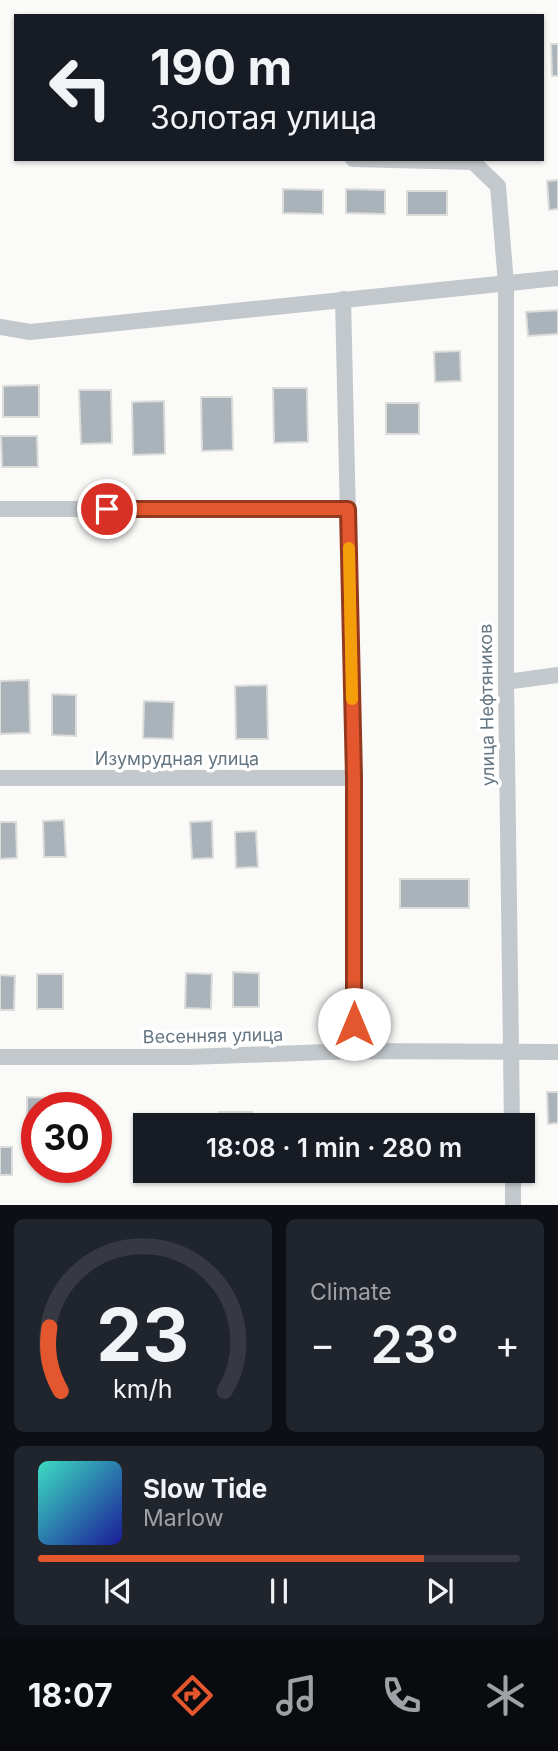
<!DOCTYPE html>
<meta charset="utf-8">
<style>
:root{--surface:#171b24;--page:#20242c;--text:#f1f3f6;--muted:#9ea1a6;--line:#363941;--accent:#e4572e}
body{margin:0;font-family:Inter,sans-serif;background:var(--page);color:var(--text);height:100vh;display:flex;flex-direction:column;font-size:26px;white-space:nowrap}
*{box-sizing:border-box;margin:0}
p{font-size:23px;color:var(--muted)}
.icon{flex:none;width:38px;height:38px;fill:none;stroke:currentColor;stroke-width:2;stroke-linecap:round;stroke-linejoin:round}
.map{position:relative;height:1205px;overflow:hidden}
.details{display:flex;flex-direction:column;gap:14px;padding:14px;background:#0d0f14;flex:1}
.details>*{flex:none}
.banner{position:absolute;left:14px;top:14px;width:530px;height:147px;border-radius:0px;box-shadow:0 2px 5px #0004;background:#171b24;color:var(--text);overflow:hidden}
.speed{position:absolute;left:21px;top:1092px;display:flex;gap:14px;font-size:35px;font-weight:700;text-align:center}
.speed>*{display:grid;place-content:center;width:91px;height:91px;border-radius:50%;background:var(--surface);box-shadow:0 2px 5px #0004;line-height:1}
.speed .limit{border:10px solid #d22;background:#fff;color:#111}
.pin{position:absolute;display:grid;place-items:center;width:60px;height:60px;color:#fff;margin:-30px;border:4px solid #fff;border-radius:50%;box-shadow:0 2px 7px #0007}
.me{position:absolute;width:77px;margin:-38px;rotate:0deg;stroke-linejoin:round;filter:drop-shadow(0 0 5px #0008)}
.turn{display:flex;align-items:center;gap:24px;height:147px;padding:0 21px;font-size:32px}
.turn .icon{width:91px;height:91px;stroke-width:2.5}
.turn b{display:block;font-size:49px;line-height:60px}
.big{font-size:52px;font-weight:600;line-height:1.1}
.details .tile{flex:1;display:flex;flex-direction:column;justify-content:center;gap:10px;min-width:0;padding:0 24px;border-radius:10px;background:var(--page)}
.details .dial{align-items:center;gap:0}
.dial svg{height:182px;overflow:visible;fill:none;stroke:var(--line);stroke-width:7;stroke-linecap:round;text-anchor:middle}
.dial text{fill:var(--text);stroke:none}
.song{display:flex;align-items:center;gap:21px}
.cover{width:84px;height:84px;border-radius:10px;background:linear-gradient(135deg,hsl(170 70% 55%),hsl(240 70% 35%))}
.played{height:7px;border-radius:4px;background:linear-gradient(90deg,var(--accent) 80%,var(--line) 80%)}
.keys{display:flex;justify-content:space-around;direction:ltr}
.heat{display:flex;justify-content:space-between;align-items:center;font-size:38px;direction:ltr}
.details .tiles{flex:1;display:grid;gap:14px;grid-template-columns:1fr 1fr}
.tile:last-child{grid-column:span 2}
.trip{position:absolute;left:133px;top:1113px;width:402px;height:70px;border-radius:0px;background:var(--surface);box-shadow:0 2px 5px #0004;font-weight:600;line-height:70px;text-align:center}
.dock{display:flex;height:112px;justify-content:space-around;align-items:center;background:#090b0e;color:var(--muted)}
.dock .icon{width:49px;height:49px}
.dock .active{color:var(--accent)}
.dock b{font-size:32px;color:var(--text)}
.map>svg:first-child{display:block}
</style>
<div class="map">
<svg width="558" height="1205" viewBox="0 0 558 1205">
<rect width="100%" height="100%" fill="#fafaf8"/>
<!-- building -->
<g fill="#aab3b9" stroke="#dcdcda" stroke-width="2">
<path d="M551,44h7v32h-6z"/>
<path d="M558,180v29l-9,1 -2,-29z"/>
<path d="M283,189l40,1v24l-40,-1z"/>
<path d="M346,189l39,1v24l-39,-1z"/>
<rect x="407" y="191" width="40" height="24"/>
<path d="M558,310v24l-30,2 -2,-24z"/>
<path d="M460,351l1,30 -26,1 -1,-30z"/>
<path d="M39,385v32h-36v-31z"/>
<path d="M273,388h34l1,54 -34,1z"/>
<path d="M79,390h32l1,53 -31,1z"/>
<path d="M201,397h31l1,53 -31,1z"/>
<path d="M164,401l1,53 -32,1 -1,-53z"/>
<rect x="386" y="403" width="33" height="31"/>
<path d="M1,436h36l1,31h-36z"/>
<path d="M29,680l1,53 -30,1v-53z"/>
<path d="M267,685l1,54h-32l-1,-53z"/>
<path d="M52,694l24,1v41l-24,-1z"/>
<path d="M144,701l30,1 -1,37 -30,-1z"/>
<path d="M64,820l2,37h-22l-1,-36z"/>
<path d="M212,821l1,37 -21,1 -2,-37z"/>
<path d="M0,822h16l1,36 -17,1z"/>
<path d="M256,831l2,36 -22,1 -1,-36z"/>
<rect x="400" y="879" width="69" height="29"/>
<path d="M233,972l26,1v34h-26z"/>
<path d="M186,973l26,1 -1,35 -26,-1z"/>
<rect x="37" y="974" width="26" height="35"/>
<path d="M0,975l15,1 -1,34h-14z"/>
<path d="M547,1092h11v31l-10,1z"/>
<path d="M27,1097l26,1v10h-16v24h-10z"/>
<rect x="219" y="1112" width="33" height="13"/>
<rect x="0" y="1147" width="12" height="28"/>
<rect x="70" y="1167" width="20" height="8"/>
<rect x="218" y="1171" width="34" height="4"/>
</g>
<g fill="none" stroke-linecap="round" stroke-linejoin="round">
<!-- street -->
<g stroke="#c3c8cc" stroke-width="16">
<path d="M353,159l120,3 25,24 8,98v398l6,443"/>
<path d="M343,299l11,479v273"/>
<path d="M0,327l30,5 528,-54"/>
<path d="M0,509h348"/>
<path d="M506,682l52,-7"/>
<path d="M0,778h354"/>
<path d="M0,1057h189l165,-6 204,1"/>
<path d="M513,1171v34"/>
</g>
</g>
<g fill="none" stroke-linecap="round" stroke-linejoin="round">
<defs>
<path id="route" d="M107,509h241l6,269v246"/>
</defs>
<!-- route casing -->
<use href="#route" stroke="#94391e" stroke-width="18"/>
<!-- route -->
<use href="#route" stroke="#e4572e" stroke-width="12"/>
<!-- slow -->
<path stroke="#f59e0b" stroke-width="12" d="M349,548l3,151"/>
</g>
<g text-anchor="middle" stroke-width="7" stroke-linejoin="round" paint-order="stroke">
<!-- street labels -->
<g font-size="18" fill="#657683" stroke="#fff">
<text transform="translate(487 705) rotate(-91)" y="6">улица Нефтяников</text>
<text x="177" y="765">Изумрудная улица</text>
<text transform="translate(213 1036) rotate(-1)" y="6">Весенняя улица</text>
</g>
</g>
</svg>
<div class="speed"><div class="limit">30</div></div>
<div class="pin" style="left:107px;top:509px;background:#d93025"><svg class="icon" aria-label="arrive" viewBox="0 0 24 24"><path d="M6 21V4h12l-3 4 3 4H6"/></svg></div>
<svg class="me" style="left:354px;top:1024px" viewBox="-20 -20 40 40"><circle r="19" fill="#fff"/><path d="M0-13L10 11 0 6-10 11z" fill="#e4572e"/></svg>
<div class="trip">18:08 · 1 min · 280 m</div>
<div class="banner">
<div class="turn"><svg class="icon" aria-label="left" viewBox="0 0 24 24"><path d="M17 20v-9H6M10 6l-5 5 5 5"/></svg><div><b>190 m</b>Золотая улица</div></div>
</div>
</div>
<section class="details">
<div class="tiles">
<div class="tile dial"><svg viewBox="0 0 100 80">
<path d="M14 69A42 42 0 1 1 86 69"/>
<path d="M14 69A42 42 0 0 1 9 41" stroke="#e4572e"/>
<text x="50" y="56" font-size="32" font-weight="700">23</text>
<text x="50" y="72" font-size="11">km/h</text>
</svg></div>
<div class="tile"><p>Climate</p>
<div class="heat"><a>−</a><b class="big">23°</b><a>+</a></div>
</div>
<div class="tile">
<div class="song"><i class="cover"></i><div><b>Slow Tide</b><p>Marlow</p></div></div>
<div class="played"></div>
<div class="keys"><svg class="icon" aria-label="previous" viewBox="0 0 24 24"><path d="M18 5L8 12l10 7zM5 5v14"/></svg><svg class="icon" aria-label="pause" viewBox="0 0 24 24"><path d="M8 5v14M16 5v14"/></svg><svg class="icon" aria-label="next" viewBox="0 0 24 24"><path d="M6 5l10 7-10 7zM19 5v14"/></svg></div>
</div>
</div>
</section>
<nav class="dock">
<b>18:07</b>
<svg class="icon active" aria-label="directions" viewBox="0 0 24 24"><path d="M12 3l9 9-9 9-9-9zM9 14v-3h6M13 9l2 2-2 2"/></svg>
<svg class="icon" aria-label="music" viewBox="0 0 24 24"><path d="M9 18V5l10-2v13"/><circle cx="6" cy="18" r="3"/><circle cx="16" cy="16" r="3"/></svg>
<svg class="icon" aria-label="phone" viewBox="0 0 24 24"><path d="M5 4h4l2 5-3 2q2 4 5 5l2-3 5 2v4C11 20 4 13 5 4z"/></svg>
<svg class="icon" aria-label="climate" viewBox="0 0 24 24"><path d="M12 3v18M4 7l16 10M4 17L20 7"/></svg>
</nav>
